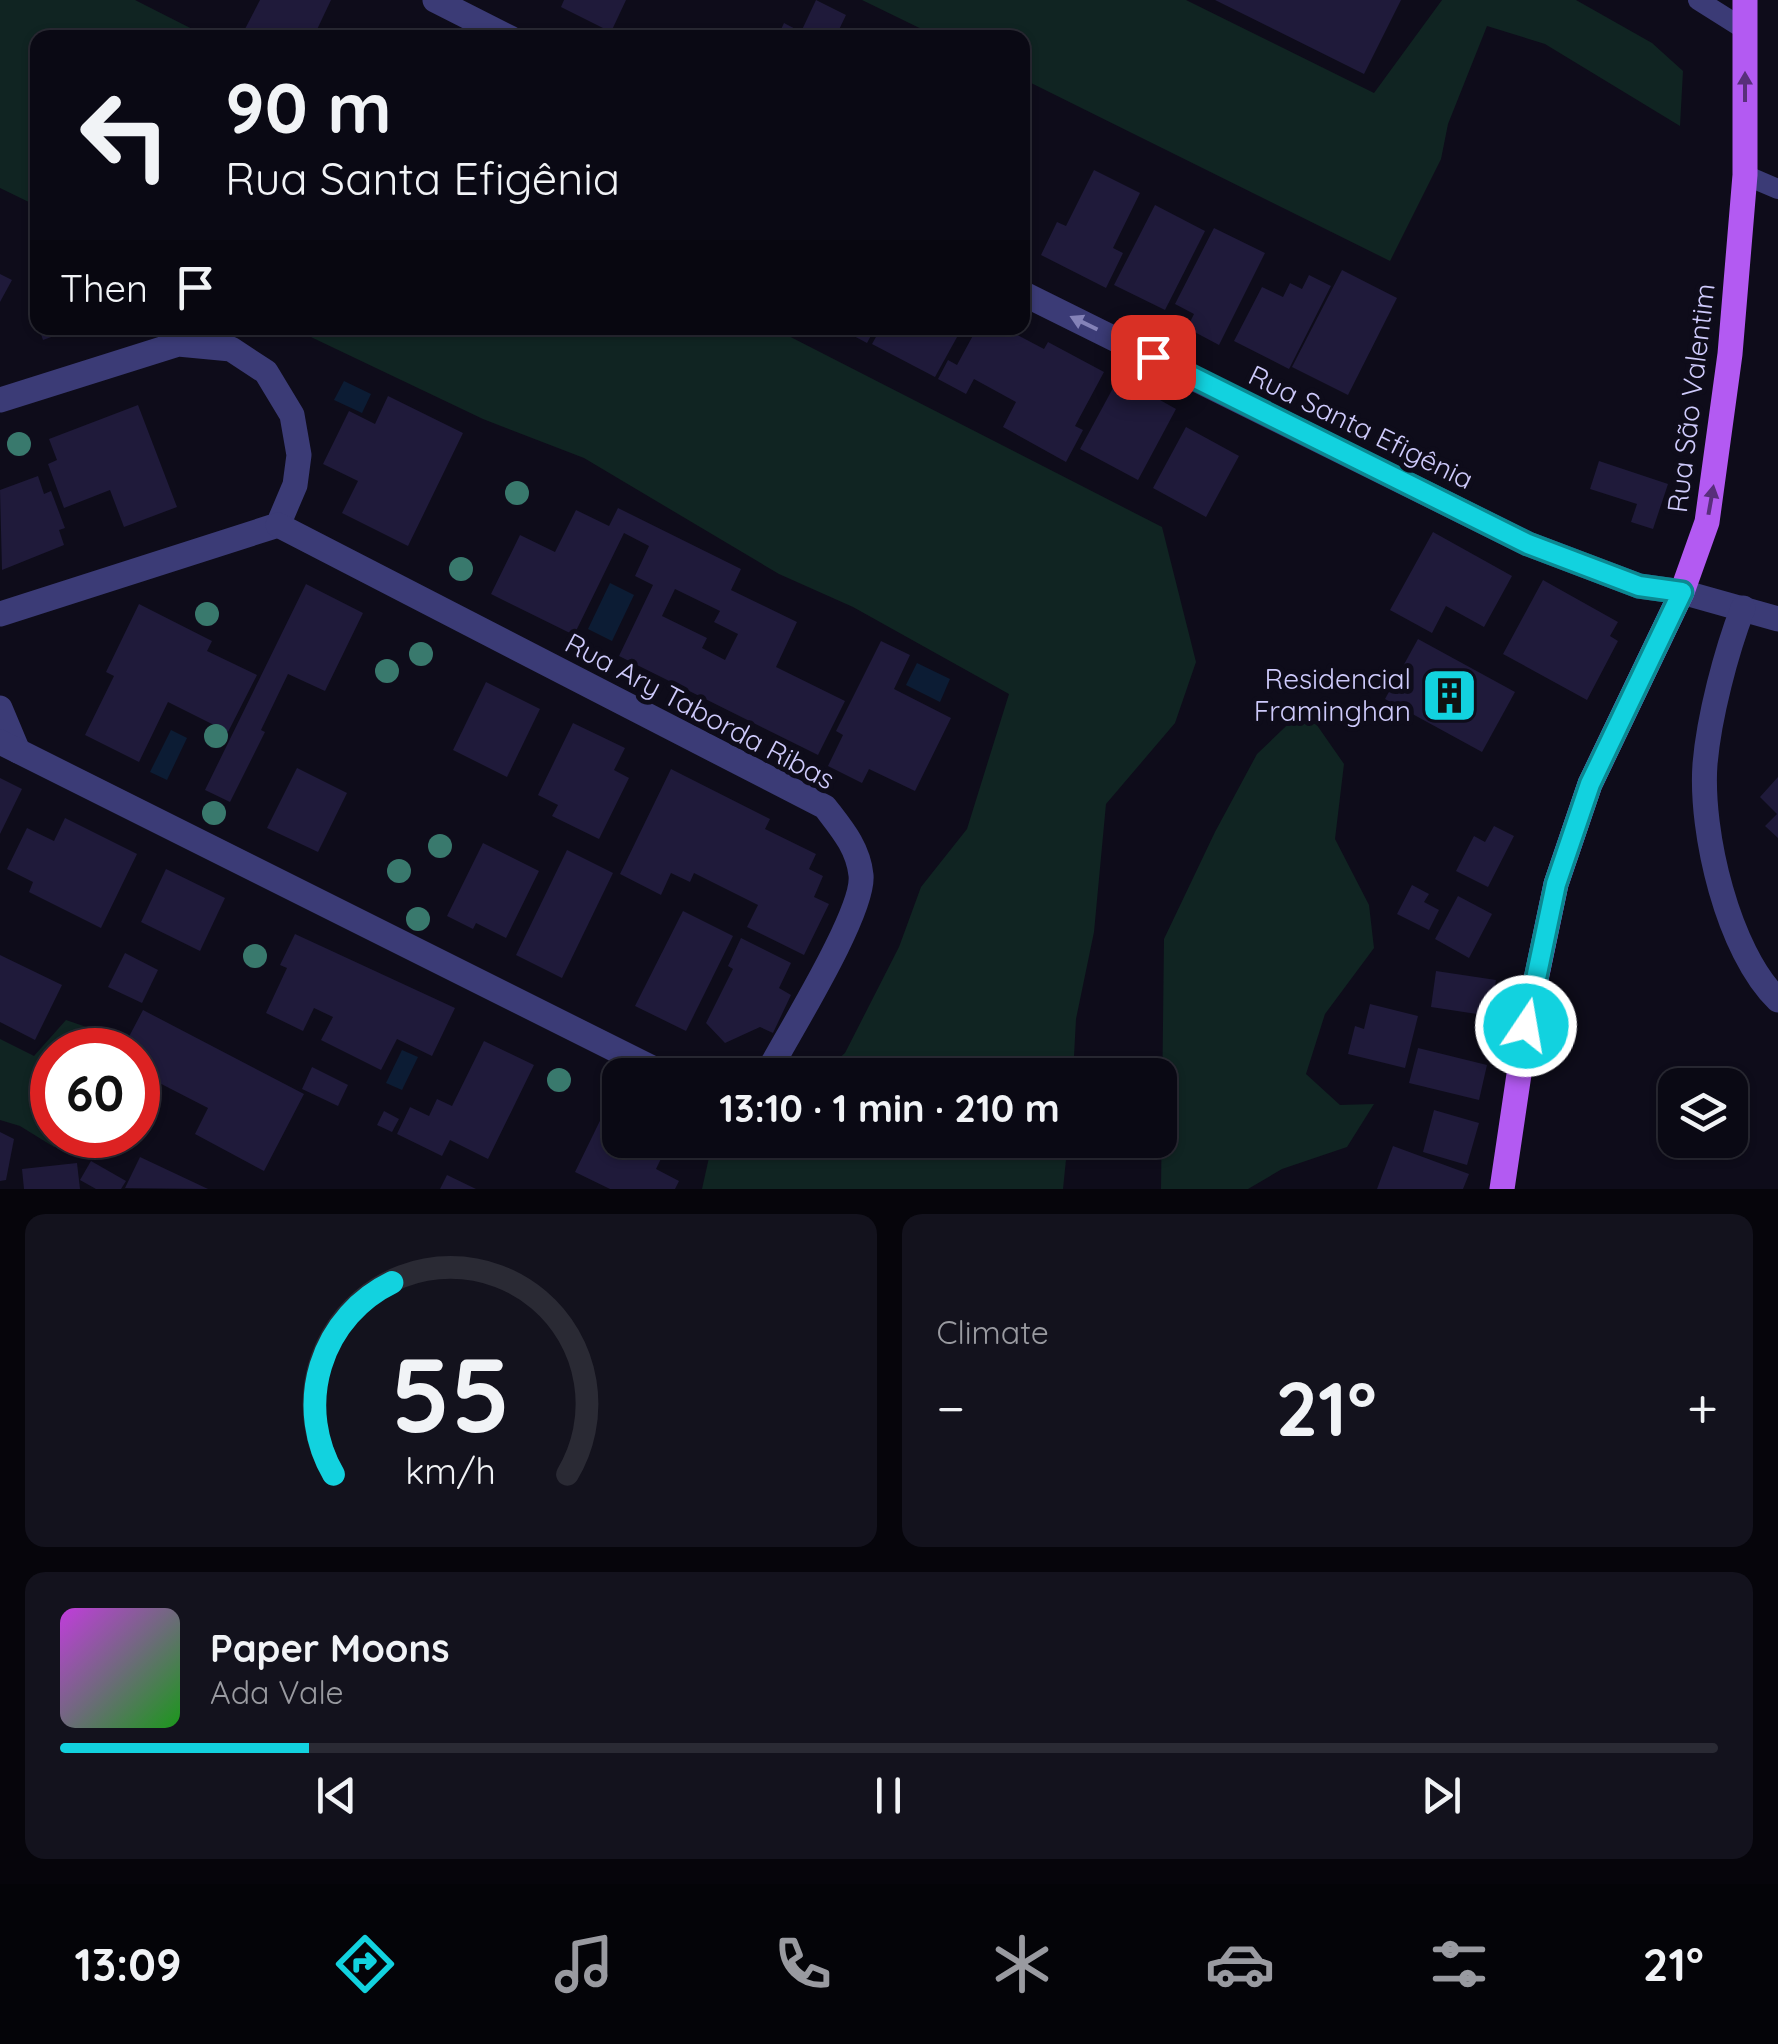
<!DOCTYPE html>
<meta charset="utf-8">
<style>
:root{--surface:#0a0914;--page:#13121d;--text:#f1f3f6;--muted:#999aa0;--line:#2a2a34;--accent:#12d2df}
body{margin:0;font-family:Quicksand,sans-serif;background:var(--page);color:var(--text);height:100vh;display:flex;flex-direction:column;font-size:38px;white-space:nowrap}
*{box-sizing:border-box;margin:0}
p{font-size:32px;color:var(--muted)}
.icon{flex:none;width:55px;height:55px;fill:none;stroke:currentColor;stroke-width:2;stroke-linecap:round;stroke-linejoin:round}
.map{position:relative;height:1189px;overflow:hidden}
.drawer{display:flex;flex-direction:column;gap:25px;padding:25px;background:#06050b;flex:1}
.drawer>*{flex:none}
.hud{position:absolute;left:30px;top:30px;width:1000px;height:305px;border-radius:20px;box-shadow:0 2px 8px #0004,0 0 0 2px var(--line);background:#0a0914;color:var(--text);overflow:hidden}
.controls{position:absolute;left:1658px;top:1068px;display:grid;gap:20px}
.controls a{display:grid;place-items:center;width:90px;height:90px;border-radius:20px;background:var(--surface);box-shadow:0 2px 8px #0004,0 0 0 2px var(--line);font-size:50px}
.speed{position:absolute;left:30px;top:1028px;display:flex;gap:20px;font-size:50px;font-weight:700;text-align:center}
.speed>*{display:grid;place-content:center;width:130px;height:130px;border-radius:50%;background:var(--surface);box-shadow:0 2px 8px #0004,0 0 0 2px var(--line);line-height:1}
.speed .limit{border:15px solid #d22;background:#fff;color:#111}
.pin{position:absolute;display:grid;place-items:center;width:85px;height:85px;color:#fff;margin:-42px;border-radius:20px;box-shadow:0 5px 15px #0006}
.me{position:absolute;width:110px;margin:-55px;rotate:12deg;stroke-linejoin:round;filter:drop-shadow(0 0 8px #0008)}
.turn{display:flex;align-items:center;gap:35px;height:210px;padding:0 30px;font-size:45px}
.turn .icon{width:130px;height:130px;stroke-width:2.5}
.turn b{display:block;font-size:70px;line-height:85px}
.then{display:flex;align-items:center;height:95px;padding:0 30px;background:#0003;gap:20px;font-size:38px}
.big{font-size:75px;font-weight:700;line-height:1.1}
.drawer .widget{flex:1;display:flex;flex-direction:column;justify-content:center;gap:15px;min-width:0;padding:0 35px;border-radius:20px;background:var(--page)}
.drawer .dial{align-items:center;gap:0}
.dial svg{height:260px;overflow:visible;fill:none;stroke:var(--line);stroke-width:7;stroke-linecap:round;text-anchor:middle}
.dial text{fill:var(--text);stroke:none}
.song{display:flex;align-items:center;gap:30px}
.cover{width:120px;height:120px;border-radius:15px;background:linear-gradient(135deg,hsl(290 70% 55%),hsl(120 70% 35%))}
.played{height:10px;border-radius:5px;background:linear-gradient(90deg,var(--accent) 15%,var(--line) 15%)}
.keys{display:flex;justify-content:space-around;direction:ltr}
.heat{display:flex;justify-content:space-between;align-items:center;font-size:55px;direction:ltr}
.drawer .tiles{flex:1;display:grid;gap:25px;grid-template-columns:1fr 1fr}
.widget:last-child{grid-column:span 2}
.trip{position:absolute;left:602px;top:1058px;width:575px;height:100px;border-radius:20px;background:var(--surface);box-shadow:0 2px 8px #0004,0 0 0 2px var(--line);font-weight:700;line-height:100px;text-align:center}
.tab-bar{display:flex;height:160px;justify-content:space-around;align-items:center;background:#040408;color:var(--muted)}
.tab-bar .icon{width:70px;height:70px}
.tab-bar .active{color:var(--accent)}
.tab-bar b{font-size:45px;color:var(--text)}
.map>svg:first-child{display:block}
</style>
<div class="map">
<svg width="1778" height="1189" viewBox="0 0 1778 1189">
<rect width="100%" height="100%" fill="#0e0c1a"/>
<!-- green -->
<g fill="#102422">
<path d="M0,0h135l73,37 -170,1 -1,168 -37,-18z"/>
<path d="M862,0h324l188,93 68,-93h134l76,43 31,28 -3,55 -135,-82 -58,-18 -39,98 -7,35 -51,102 -367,-182 -1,-41 -84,-1z"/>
<path d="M292,328h481l389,199 34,135 -21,61 -69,81 -12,128 -18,87 -3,56h-253l25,-22 54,-106 22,-60 46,-58 42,-135 -156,-87 -74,-33 -195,-116 -101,-39z"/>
<path d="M1305,708l39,56 -9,75 34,66 5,43 -49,66 -19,60 34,31 34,-1 -27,43 -65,22 -34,20h-87l3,-250 51,-107 42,-78z"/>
<path d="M66,1020l44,15 -3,15h-55v85h36l-4,7 -30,5 -34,-21 -20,-6v-81l34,17z"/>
<path d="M721,1140h347l-5,49h-361l10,-45z"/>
</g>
<!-- water -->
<g fill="#0c1c34">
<path d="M344,381l27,13 -9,19 -28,-13z"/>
<path d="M610,583l24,12 -22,46 -24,-12z"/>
<path d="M917,663l33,16 -10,23 -34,-17z"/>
<path d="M171,730l16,8 -20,42 -17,-8z"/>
<path d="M402,1050l16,7 -16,33 -16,-7z"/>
</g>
<!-- building -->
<g fill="#1f1a3a" fill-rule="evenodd">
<path d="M260,0h71l-18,38h-50l-18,-9z"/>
<path d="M564,0h62l-15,32 -50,-25z"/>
<path d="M816,0l30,15 -11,23h-58l7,-15 17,9z"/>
<path d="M1215,0h186l-37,74z"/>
<path d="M1094,170l46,23 -27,55 10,5 -17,35 -65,-33 16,-33 9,4z"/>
<path d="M1155,205l50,26 -40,79 -51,-25z"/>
<path d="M1214,228l51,25 -46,92 -32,-17 7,-14 -19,-10z"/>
<path d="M1342,270l55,28 -49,97 -56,-28z"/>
<path d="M0,274l12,6 -12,22z"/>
<path d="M1309,275l22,11 -42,83 -55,-28 28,-54 21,10 7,-14 12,6z"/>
<path d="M39,328h57l-28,9 -3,-5 -22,8z"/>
<path d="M839,328h36l-8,15z"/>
<path d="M881,328h81l-27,49 -63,-33z"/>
<path d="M977,328h27l40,21 4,-7 56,30 -29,54 8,4 -17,32 -63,-35 13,-25 -42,-23 -8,15 -28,-15 10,-19 9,5z"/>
<path d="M1119,377l57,32 -38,71 -58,-31z"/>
<path d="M388,396l75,37 -55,113 -66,-33 16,-32 -35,-17 26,-53 26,13z"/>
<path d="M138,405l39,102 -53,20 -14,-37 -46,18 -16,-44 9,-4 -8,-21z"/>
<path d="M1186,427l53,29 -33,61 -53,-29z"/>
<path d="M1599,461l69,23 -15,45 -22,-7 6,-18 -47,-15z"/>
<path d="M38,476l6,18 7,-3 14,37 -6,2 5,15 -62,25 -2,-80z"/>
<path d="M618,508l123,61 -10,21 66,32 -21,45 69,34 -27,54 -199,-99 34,-71 -18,-9 14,-30 -25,-13 -50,102 -83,-41 29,-59 35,17 21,-42 33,16zM675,589l45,22 -6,11 24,12 -13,26 -23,-12 5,-10 -45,-22z"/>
<path d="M1433,532l79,44 -28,51 -38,-21 -14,27 -42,-23z"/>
<path d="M1543,580l75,42 -8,14 8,5 -31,59 -84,-46z"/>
<path d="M306,584l57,29 -38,78 -37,-17 -27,56 4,2 -35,70 -25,-12z"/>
<path d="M139,604l73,37 -5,10 50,24 -29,57 -60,-30 -29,60 -54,-27 29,-59 -8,-4z"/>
<path d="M1418,639l97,53 -33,60 -97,-53z"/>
<path d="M881,641l29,14 -16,34 57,29 -36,73 -46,-22 -7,14 -34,-17 15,-31 -7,-4z"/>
<path d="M486,682l54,27 -33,68 -54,-27z"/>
<path d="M573,723l52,25 -11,22 15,8 -30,61 -47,-23 6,-11 -20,-10z"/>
<path d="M297,768l50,25 -29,59 -51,-24z"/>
<path d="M671,769l99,50 -5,10 51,25 -7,15 14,7 -9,21 15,7 -25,51 -57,-28 11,-22 -64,-32 -4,9 -19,-9 -10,22 -41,-21z"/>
<path d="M1778,777v61l-13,-12 12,-12 -17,-17z"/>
<path d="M0,778l22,11 -22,45z"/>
<path d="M65,818l72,36 -36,74 -72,-36 4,-10 -26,-13 20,-41 27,13z"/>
<path d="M1494,826l20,10 -26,51 -32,-16 18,-35 11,6z"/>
<path d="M483,843l56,28 -33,67 -30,-15 -3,6 -26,-13z"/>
<path d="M567,850l46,23 -51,105 -46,-23z"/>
<path d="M166,869l59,29 -25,53 -59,-29z"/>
<path d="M1412,885l17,9 -5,8 15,8 -10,20 -32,-16z"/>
<path d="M1458,896l34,18 -23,44 -34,-19z"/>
<path d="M683,911l50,25 -47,95 -51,-25z"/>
<path d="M295,934l160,74 -23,48 -35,-17 -16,31 -60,-30 12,-23 -19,-9 -11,23 -37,-18 21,-45 -7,-3z"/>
<path d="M741,938l50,25 -12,25 12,7 -18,38 -13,-6 -35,16 -19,-20 27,-54 -5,-3z"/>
<path d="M125,953l33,17 -16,33 -34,-16z"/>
<path d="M0,955l62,30 -27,55 -35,-18z"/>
<path d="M1436,971l60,9 -6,36 -59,-9z"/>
<path d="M1370,1004l48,12 -13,52 -57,-14 7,-28 9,3z"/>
<path d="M143,1010l161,84 -40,77 -69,-37 13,-26 -70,-36v-22h-16z"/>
<path d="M484,1041l50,24 -46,94 -38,-19 -8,16 -45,-22 13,-27 19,9 8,-17 15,7z"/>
<path d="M1418,1048l69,17 -8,35 -70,-17z"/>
<path d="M312,1067l36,18 -10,21 -36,-17z"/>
<path d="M615,1090l5,2v48h50l-14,29 23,12 -4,8h-65l-35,-17z"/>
<path d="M1434,1110l45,13 -12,42 -44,-13z"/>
<path d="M384,1111l15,8 -7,13 -15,-7z"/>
<path d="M0,1132l14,7 -8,41 -6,1z"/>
<path d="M1393,1146l76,28 -6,15h-86z"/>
<path d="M140,1157l68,32 -83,-1z"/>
<path d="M91,1161l35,20 -5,8h-25l-16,-9z"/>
<path d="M77,1163l3,26h-56l-2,-20z"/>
<path d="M447,1175l29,14h-36z"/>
</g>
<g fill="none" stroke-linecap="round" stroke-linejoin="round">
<!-- service -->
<g stroke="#3b3b76" stroke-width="20">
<path d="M1698,0l46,29"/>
<path d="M1745,175l33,14"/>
</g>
<!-- minor -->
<g stroke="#3b3b76" stroke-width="25">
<path d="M0,400l178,-56 53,5 35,23 26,43 7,40 -4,30 -17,40 -278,89"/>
<path d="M278,525l547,282c16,21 33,40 36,68 4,35 -68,151 -88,188l-12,12"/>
<path d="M1682,592l96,27"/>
<path d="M1743,608c-17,44 -34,109 -38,156 -5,68 23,188 73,236"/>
<path d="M0,708l18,43"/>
<path d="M0,742l666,333"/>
</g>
<!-- tertiary -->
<g stroke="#3b3b76" stroke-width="25">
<path d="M435,0l75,38"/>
<path d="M1022,293l506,251 111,42 43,6"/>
</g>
<!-- primary -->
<path stroke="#b35af2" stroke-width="25" d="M1502,1189l24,-162 30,-143 34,-100 92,-192 25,-70 23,-168 15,-179v-175"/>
</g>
<!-- trees -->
<g fill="#39796d">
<circle cx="19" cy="444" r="12"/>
<circle cx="517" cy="493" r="12"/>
<circle cx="461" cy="569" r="12"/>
<circle cx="207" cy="614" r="12"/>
<circle cx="421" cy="654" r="12"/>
<circle cx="387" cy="671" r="12"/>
<circle cx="216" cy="736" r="12"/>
<circle cx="214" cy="813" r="12"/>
<circle cx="440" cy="846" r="12"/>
<circle cx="399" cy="871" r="12"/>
<circle cx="418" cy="919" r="12"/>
<circle cx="255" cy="956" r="12"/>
<circle cx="559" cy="1080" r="12"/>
</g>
<!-- one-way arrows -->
<defs><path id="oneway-solid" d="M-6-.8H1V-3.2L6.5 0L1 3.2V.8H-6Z" transform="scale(2.5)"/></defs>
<g fill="#582f7b">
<use href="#oneway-solid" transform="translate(1745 87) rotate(-90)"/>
<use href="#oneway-solid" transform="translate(1711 500) rotate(-80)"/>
</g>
<use fill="#8482b8" href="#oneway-solid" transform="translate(1084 323) rotate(-154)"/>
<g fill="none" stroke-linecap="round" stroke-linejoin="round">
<defs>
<path id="route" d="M1153,357l375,187 111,42 43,6 -92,192 -34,100 -30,142"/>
</defs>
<!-- route casing -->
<use href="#route" stroke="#0c8891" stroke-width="25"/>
<!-- route -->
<use href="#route" stroke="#12d2df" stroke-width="18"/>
</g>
<!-- icons -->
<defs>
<symbol id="building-square" viewBox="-11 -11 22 22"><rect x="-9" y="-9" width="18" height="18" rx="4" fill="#12d2df" stroke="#0e0c1a"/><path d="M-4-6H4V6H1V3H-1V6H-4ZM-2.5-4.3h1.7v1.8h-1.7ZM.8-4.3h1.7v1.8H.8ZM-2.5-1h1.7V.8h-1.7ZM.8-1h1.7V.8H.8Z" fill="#111"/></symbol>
</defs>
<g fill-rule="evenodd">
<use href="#building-square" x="1418" y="664" width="63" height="63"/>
</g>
<g text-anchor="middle" stroke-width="10" stroke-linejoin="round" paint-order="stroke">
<!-- street labels -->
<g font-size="28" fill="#cecafb" stroke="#0e0c1a">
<text transform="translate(1691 398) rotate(-83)" y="10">Rua São Valentim</text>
<text transform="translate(1361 427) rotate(26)" y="10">Rua Santa Efigênia</text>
<text transform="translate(700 711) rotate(28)" y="10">Rua Ary Taborda Ribas</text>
</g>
<!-- poi labels -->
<g font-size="28" fill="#cecafb" stroke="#0e0c1a" text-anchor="end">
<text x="1411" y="689">Residencial<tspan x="1411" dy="32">Framinghan</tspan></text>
</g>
</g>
</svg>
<div class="controls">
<a><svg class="icon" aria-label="layers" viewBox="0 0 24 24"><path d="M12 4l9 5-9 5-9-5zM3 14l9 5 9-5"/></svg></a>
</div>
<div class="speed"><div class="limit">60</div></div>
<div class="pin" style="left:1153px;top:357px;background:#d93025"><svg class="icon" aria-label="arrive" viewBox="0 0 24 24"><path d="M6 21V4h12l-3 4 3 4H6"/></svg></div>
<svg class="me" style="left:1526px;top:1026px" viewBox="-20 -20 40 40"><circle r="17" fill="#12d2df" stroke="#fff" stroke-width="3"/><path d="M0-11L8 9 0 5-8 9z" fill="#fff"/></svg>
<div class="trip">13:10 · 1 min · 210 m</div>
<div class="hud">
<div class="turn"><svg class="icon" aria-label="left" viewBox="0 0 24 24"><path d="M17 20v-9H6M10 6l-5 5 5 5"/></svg><div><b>90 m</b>Rua Santa Efigênia</div></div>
<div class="then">Then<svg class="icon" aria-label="arrive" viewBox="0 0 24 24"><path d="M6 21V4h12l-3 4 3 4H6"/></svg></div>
</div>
</div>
<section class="drawer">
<div class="tiles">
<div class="widget dial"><svg viewBox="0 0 100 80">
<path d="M14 69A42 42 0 1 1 86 69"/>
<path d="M14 69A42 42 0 0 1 32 10" stroke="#12d2df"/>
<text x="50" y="56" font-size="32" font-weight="700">55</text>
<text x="50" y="72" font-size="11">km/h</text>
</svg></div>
<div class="widget"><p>Climate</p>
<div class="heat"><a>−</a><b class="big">21°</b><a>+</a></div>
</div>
<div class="widget">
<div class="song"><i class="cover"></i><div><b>Paper Moons</b><p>Ada Vale</p></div></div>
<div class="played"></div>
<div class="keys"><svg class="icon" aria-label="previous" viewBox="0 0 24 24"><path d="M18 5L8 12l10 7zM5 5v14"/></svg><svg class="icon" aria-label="pause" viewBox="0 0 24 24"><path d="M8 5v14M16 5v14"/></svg><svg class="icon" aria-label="next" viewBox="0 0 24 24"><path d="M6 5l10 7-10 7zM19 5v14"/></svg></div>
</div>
</div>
</section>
<nav class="tab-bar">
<b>13:09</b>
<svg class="icon active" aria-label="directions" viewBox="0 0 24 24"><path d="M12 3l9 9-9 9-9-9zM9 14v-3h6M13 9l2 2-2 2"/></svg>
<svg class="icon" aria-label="music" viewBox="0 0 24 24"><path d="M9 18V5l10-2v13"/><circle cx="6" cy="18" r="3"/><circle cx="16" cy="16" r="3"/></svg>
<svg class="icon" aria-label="phone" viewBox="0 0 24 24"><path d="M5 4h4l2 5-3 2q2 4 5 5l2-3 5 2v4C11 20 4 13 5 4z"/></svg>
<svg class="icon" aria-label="climate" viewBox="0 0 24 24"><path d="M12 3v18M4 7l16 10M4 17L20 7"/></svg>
<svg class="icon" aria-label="car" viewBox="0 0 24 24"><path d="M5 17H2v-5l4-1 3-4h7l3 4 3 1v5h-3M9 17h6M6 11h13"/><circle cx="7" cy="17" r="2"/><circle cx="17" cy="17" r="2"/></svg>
<svg class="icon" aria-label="filters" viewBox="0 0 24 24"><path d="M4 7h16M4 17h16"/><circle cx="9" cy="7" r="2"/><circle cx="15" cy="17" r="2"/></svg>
<b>21°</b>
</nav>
